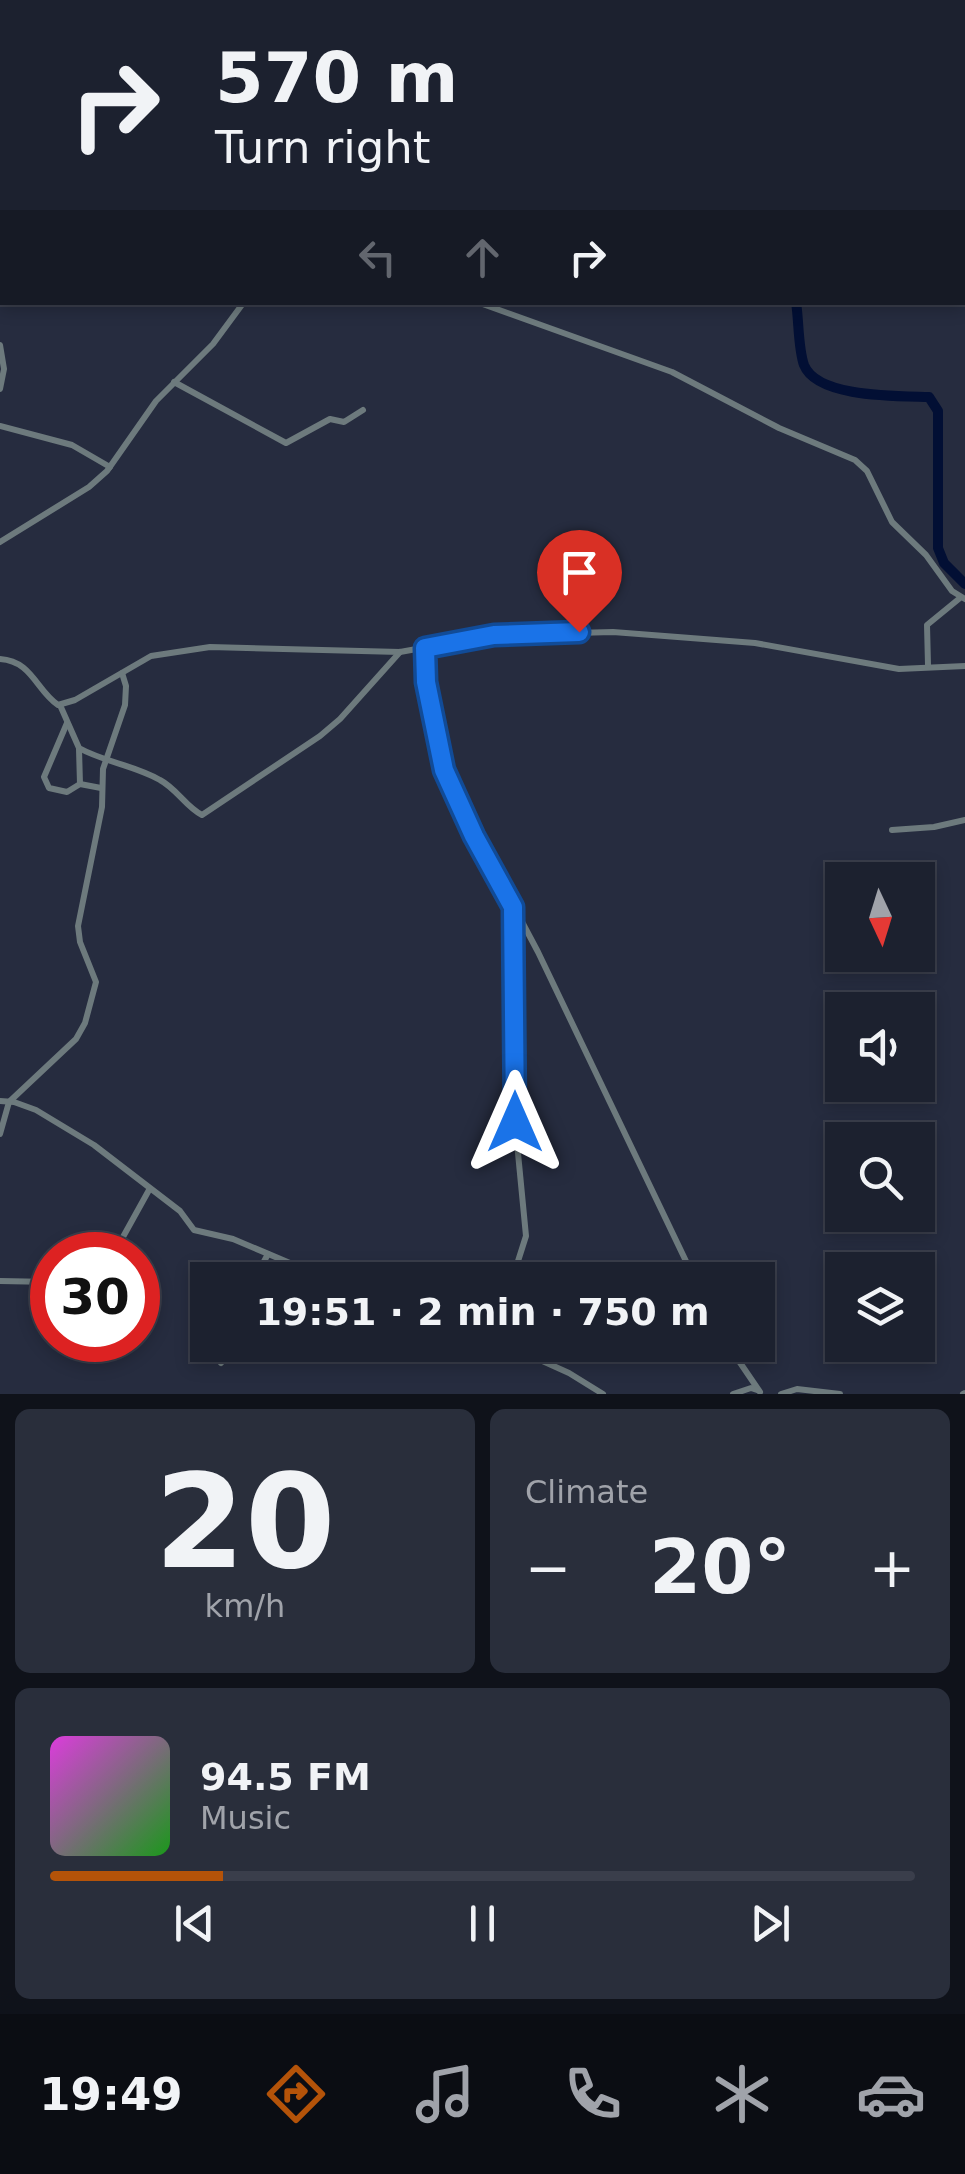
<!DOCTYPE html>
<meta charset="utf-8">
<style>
:root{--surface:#1c212f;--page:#292e3b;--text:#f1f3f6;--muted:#a0a3aa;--line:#3a3e4b;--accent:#b45309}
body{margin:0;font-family:"DejaVu Sans",sans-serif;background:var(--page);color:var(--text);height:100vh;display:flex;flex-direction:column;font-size:38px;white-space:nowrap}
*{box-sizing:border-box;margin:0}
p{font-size:32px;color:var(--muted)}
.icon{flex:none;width:55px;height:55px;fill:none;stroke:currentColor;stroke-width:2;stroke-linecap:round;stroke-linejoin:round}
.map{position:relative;height:1394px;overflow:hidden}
.side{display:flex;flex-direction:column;gap:15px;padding:15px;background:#0f121a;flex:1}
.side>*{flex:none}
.guide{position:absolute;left:0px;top:0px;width:965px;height:305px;box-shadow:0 5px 15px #0003,0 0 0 2px var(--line);background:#1c212f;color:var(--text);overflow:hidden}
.needle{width:65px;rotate:176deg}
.buttons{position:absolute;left:825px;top:862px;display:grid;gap:20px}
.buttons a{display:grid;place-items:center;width:110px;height:110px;border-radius:0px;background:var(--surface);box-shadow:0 5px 15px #0003,0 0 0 2px var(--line);font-size:50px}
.speed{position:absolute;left:30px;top:1232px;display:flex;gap:20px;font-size:50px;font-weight:700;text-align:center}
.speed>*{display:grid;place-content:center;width:130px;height:130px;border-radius:50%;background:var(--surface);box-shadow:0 5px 15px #0003,0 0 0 2px var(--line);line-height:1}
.speed .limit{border:15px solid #d22;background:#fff;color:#111}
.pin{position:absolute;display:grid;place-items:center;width:85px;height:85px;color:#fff;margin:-102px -42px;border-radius:50% 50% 50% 0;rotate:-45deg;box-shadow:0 0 10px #0007}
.pin .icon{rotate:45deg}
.me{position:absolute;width:110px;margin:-55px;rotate:0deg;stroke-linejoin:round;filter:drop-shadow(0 0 8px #0008)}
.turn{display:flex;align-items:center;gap:35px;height:210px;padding:0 50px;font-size:45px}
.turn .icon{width:130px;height:130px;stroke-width:2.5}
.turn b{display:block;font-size:70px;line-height:85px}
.lanes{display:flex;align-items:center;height:95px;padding:0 50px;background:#0003;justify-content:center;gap:50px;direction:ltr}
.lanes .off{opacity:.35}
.big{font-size:75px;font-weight:800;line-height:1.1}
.side .tile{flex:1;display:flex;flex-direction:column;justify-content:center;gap:15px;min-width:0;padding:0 35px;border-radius:15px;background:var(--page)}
.side .dial{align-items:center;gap:0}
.dial b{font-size:130px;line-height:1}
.song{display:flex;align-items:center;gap:30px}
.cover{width:120px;height:120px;border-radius:15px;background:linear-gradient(135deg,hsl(300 70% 55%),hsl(120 70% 35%))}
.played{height:10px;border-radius:5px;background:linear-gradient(90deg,var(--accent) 20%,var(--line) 20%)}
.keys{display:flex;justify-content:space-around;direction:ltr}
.heat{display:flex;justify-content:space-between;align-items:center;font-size:55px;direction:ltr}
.side .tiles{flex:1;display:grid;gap:15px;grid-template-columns:1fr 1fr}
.tile:last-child{grid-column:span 2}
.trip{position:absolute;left:190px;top:1262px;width:585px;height:100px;border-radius:0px;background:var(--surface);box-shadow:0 5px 15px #0003,0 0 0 2px var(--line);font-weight:800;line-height:100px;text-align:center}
.menu{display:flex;height:160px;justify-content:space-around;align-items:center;background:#0b0d13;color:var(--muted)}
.menu .icon{width:70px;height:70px}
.menu .selected{color:var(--accent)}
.menu b{font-size:45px;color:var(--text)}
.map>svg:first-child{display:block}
</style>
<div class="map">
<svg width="965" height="1394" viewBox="0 0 965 1394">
<rect width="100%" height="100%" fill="#262c3f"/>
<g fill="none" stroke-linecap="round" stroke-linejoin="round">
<!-- river -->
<g stroke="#020f34" stroke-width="10">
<path d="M281,0l1,2"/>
<path d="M396,0l5,2"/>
<path d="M646,0l1,2"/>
<path d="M417,2l11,-2"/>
<path d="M508,2l2,-2"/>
<path d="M600,2l3,-2"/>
<path d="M0,132l2,-1"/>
<path d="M796,302c3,19 2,46 8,63 13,33 94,31 125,32l9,14v137l6,15 21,21"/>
</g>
<!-- minor -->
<g stroke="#6d7a7d" stroke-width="6">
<path d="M0,49v19"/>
<path d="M0,148l2,-1"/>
<path d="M477,302l195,70 107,56 76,32 12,11 25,51 34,33 26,36 13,8"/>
<path d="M0,345l4,24 -4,20"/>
<path d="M174,382l112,61 44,-24 14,3 19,-12"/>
<path d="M0,426l72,19 38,22"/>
<path d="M0,542l89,-55 18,-16 49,-70 57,-57 31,-42"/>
<path d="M425,648l2,34 10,62 13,42 88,166 157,328"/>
<path d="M0,659c32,2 36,31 58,46l17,-5 76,-44 59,-9 190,5 94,-17 119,-3 142,11 144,26 66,-3"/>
<path d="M928,665l-1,-40 33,-27"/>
<path d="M60,705l19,43c25,14 55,17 81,32 17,9 26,27 42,35l118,-79 20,-17 60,-67"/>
<path d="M67,723l-23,54 5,11 18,4 13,-8 -1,-35"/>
<path d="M80,784l21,4"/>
<path d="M892,830l42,-3 31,-7"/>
<path d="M0,1101l14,1 22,8 58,35 86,66 14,19 39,9 97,41"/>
<path d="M0,1134l9,-32 67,-63 9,-16 11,-41 -16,-40 -2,-16 24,-119 1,-38 22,-64 1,-19 -4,-13"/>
<path d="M113,1255l36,-65"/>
<path d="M254,1280l14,-26"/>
<path d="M512,1280l14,-44 -11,-114 -2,-213"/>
<path d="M0,1281l52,1"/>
<path d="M507,1345l62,28 34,21"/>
<path d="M728,1345l32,47"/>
<path d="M221,1363l13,-18"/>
<path d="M733,1394l18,-6 6,2"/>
<path d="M781,1394l16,-5 43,5"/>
<path d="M963,1394l2,-1"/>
</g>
<defs>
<g id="rail">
<path d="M841,0l2,2"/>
<path d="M962,81l3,1"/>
</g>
</defs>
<!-- rail casing -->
<use href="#rail" stroke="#868c9b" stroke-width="6"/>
<!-- rail -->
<use href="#rail" stroke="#12151d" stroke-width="2.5" stroke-dasharray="8" stroke-linecap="butt"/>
</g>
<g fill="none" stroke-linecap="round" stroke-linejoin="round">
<defs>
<path id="route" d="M515,1122l-2,-215 -39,-71 -30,-66 -18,-88 -1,-34 69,-13 85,-3"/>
</defs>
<!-- route casing -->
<use href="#route" stroke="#114b97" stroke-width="25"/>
<!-- route -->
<use href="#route" stroke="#1a73e8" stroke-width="18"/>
</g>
</svg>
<div class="buttons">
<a><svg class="needle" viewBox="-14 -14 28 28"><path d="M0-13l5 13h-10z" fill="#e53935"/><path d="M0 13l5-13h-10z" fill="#a0a3aa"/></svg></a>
<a><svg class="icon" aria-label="sound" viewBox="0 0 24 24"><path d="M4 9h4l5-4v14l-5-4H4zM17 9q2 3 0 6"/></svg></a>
<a><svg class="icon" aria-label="search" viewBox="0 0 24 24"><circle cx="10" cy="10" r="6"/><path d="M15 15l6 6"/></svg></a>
<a><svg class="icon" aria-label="layers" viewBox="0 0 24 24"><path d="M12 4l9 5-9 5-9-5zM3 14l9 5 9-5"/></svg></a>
</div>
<div class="speed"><div class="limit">30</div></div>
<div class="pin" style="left:579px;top:632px;background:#d93025"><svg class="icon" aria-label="arrive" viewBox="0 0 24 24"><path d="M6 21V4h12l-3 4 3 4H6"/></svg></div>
<svg class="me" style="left:515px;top:1122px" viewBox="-20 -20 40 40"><path d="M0-17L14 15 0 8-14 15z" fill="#1a73e8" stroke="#fff" stroke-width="4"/></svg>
<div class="trip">19:51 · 2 min · 750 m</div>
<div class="guide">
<div class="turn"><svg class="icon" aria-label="right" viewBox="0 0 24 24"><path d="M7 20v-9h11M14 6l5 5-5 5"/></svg><div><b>570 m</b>Turn right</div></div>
<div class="lanes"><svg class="icon off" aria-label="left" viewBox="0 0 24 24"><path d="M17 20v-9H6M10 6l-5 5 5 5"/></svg><svg class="icon off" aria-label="ahead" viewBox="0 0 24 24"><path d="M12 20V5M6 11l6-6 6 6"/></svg><svg class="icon" aria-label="right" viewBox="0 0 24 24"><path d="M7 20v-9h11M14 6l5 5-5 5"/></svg></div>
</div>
</div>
<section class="side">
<div class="tiles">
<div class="tile dial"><b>20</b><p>km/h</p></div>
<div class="tile"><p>Climate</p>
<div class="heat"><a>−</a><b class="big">20°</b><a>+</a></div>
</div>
<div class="tile">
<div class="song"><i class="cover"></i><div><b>94.5 FM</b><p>Music</p></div></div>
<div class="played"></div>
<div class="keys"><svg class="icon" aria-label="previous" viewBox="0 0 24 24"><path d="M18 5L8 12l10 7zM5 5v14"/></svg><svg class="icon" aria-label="pause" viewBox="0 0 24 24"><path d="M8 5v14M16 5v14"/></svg><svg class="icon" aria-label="next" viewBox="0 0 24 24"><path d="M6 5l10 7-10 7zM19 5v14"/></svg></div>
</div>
</div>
</section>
<nav class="menu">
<b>19:49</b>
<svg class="icon selected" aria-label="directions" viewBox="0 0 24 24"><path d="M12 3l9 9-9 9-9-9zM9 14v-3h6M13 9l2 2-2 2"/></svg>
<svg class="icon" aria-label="music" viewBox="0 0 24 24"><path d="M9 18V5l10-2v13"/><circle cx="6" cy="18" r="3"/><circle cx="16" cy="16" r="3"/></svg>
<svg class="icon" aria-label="phone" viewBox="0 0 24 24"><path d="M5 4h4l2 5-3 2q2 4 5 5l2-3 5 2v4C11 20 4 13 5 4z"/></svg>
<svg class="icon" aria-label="climate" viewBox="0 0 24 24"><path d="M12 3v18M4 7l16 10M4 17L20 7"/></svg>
<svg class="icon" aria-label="car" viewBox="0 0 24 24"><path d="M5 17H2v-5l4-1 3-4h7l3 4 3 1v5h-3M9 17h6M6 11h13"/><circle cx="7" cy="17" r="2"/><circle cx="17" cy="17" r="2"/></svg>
</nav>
